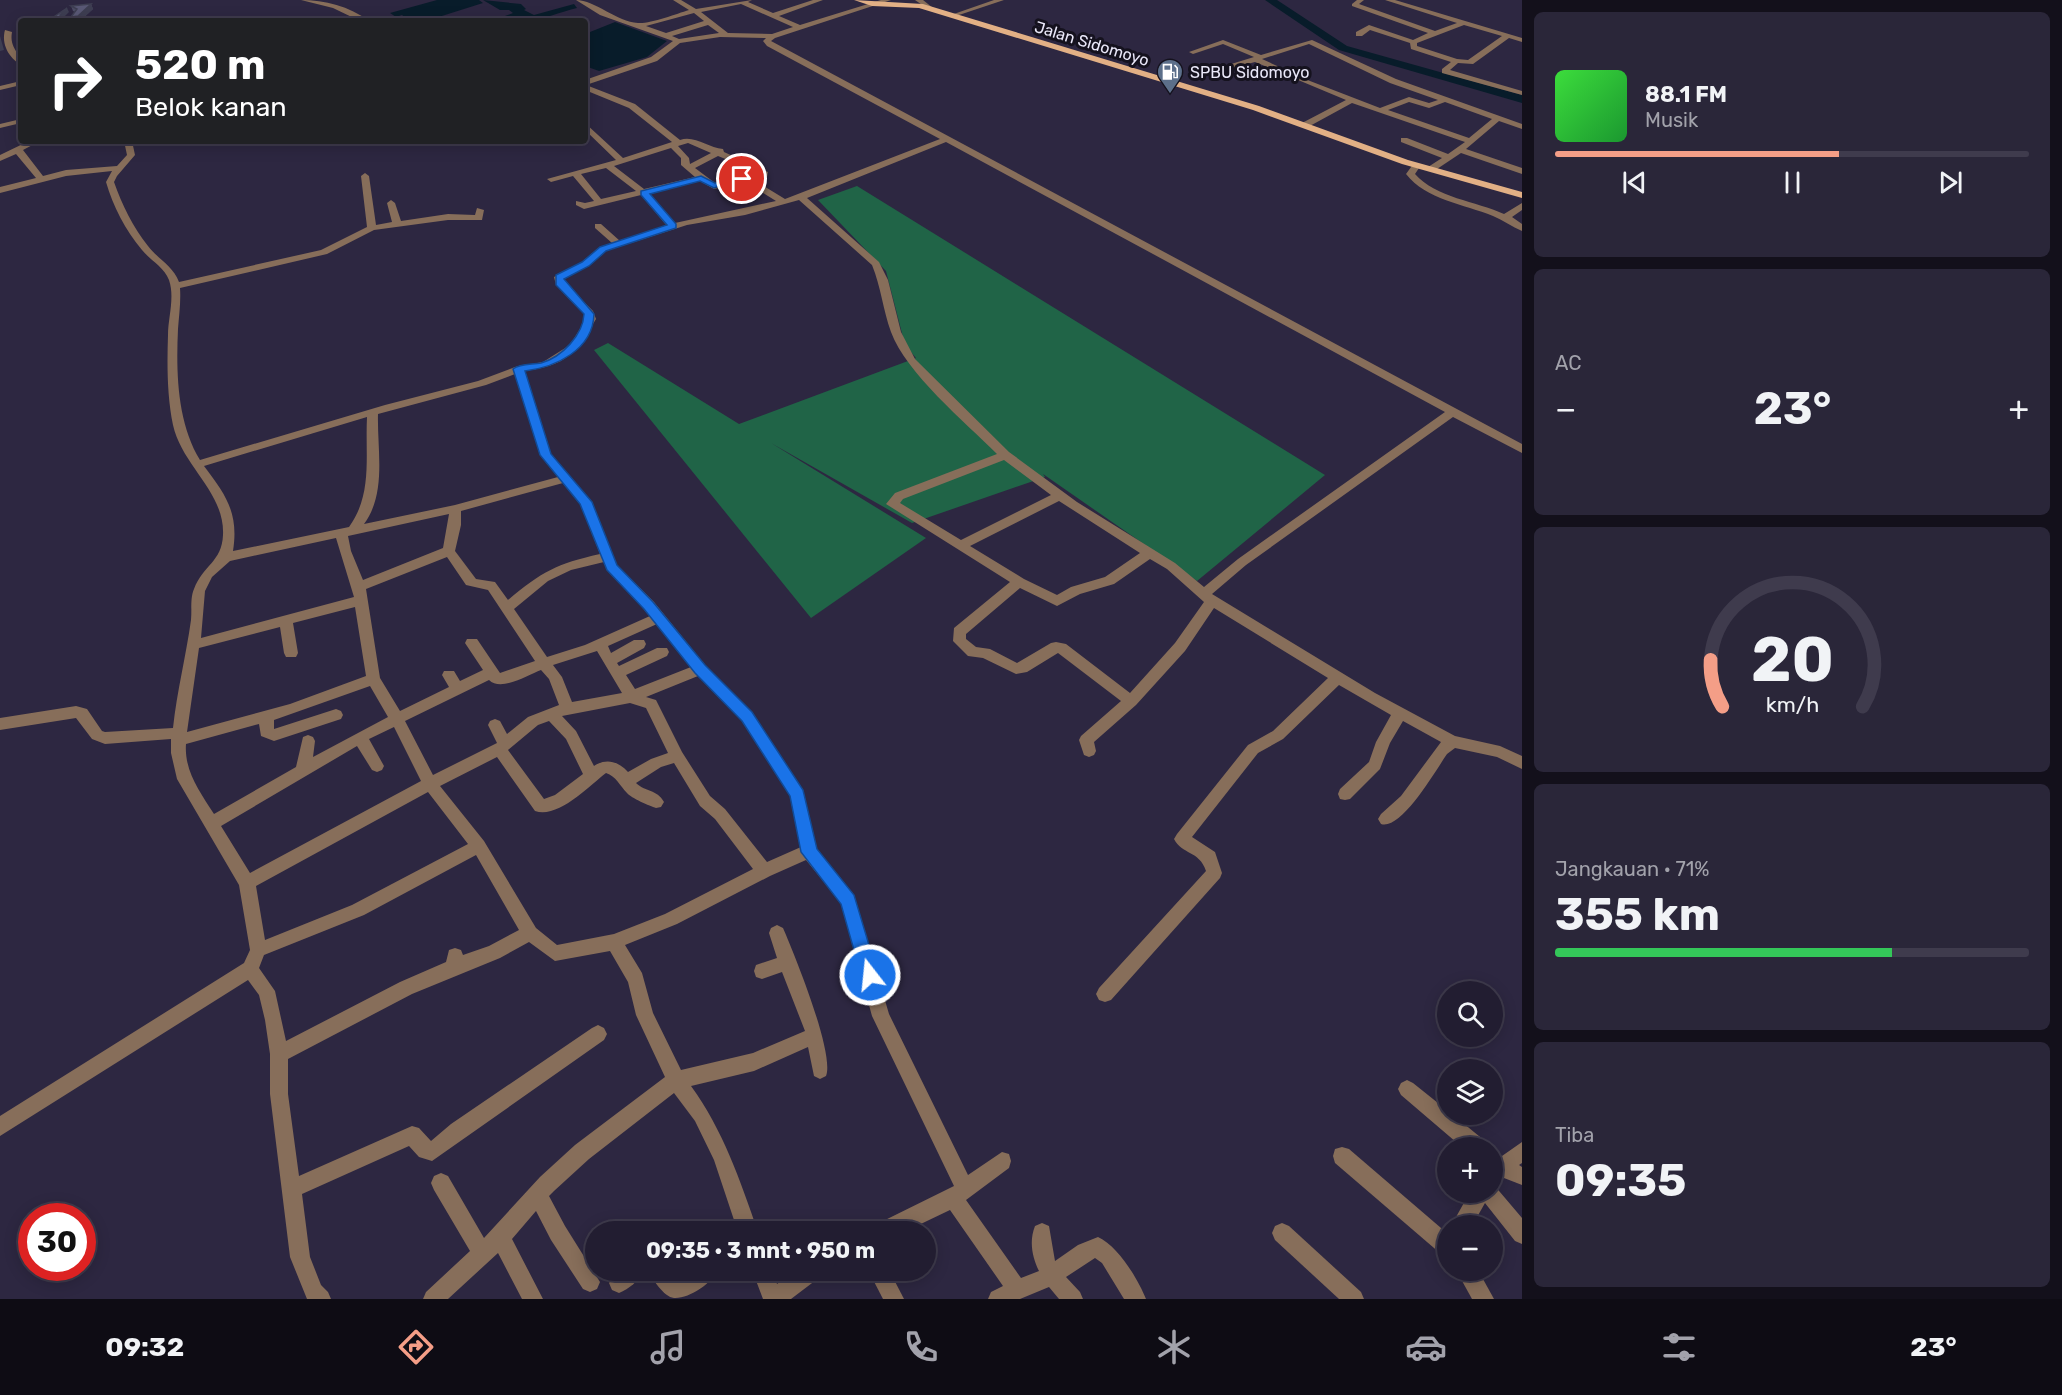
<!DOCTYPE html>
<html lang="id">
<meta charset="utf-8">
<style>
:root{--surface:#221d31;--page:#2a2639;--text:#f1f3f6;--muted:#a2a2ab;--line:#3f3b4d;--accent:#f49e87}
body{margin:0;font-family:Rubik,sans-serif;background:var(--page);color:var(--text);height:100vh;display:flex;flex-direction:column;font-size:22px;white-space:nowrap}
*{box-sizing:border-box;margin:0}
p{font-size:20px;color:var(--muted)}
.icon{flex:none;width:33px;height:33px;fill:none;stroke:currentColor;stroke-width:2;stroke-linecap:round;stroke-linejoin:round}
.map{position:relative;flex:1;overflow:hidden}
.side{display:flex;flex-direction:column;gap:12px;padding:12px;background:#13101b;width:540px}
.side>*{flex:none}
.banner{position:absolute;left:18px;top:18px;width:570px;height:126px;border-radius:6px;box-shadow:0 3px 15px #0003,0 0 0 2px var(--line);background:#202124;color:#fff;overflow:hidden}
.controls{position:absolute;left:1437px;top:981px;display:grid;gap:12px}
.controls a{display:grid;place-items:center;width:66px;height:66px;border-radius:50%;background:var(--surface);box-shadow:0 3px 15px #0003,0 0 0 2px var(--line);font-size:30px}
.speed{position:absolute;left:18px;top:1203px;display:flex;gap:12px;font-size:30px;font-weight:700;text-align:center}
.speed>*{display:grid;place-content:center;width:78px;height:78px;border-radius:50%;background:var(--surface);box-shadow:0 3px 15px #0003,0 0 0 2px var(--line);line-height:1}
.speed .limit{border:9px solid #d22;background:#fff;color:#111}
.pin{position:absolute;display:grid;place-items:center;width:51px;height:51px;color:#fff;margin:-26px;border:3px solid #fff;border-radius:50%;box-shadow:0 2px 6px #0007}
.me{position:absolute;width:66px;margin:-33px;rotate:344deg;stroke-linejoin:round;filter:drop-shadow(0 0 4px #0008)}
.turn{display:flex;align-items:center;gap:21px;height:126px;padding:0 18px;font-size:27px}
.turn .icon{width:78px;height:78px;stroke-width:2.5}
.turn b{display:block;font-size:42px;line-height:51px}
.big{font-size:45px;font-weight:700;line-height:1.1}
.side .card{flex:1;display:flex;flex-direction:column;justify-content:center;gap:9px;min-width:0;padding:0 21px;border-radius:9px;background:var(--page)}
.side .dial{align-items:center;gap:0}
.dial svg{height:156px;overflow:visible;fill:none;stroke:var(--line);stroke-width:7;stroke-linecap:round;text-anchor:middle}
.dial text{fill:var(--text);stroke:none}
.song{display:flex;align-items:center;gap:18px}
.cover{width:72px;height:72px;border-radius:9px;background:linear-gradient(135deg,hsl(120 70% 55%),hsl(130 70% 35%))}
.played{height:6px;border-radius:3px;background:linear-gradient(90deg,var(--accent) 60%,var(--line) 60%)}
.keys{display:flex;justify-content:space-around;direction:ltr}
.heat{display:flex;justify-content:space-between;align-items:center;font-size:33px;direction:ltr}
.charge{height:9px;border-radius:4px;background:linear-gradient(90deg,#34c759 71%,var(--line) 0)}
.trip{position:absolute;left:585px;top:1221px;width:351px;height:60px;border-radius:30px;background:var(--surface);box-shadow:0 3px 15px #0003,0 0 0 2px var(--line);font-weight:700;line-height:60px;text-align:center}
.dock{display:flex;height:96px;justify-content:space-around;align-items:center;background:#0e0c14;color:var(--muted)}
.dock .icon{width:42px;height:42px}
.dock .on{color:var(--accent)}
.dock b{font-size:27px;color:var(--text)}
main{display:flex;flex:1;min-height:0}
.map>svg:first-child{display:block}
</style>
<main>
<div class="map">
<svg width="1522" height="1299" viewBox="0 0 1522 1299">
<rect width="100%" height="100%" fill="#2d2741"/>
<!-- green -->
<path fill="#206447" d="M857,186l468,289 -128,106 -154,-107 2,3 -133,46 -141,-80 155,95 -115,80 -217,-268 14,-7 131,81 177,-66 -11,-13 -19,-74 -68,-71z"/>
<!-- water -->
<g fill="#081c2a">
<path d="M437,0h42l4,3 -57,18h-17l-7,-6 -6,2 -6,-4z"/>
<path d="M483,0l38,4 5,5 -2,1 10,5 40,-11 3,4c-21,5 -53,20 -72,8l8,-3 -4,-3h-9z"/>
<path d="M615,22l52,19 -20,16 -48,14 -14,-5v-32z"/>
</g>
<g fill="none" stroke-linecap="round" stroke-linejoin="round">
<!-- river -->
<path fill="#081c2a" fill-rule="evenodd" d="M1265,0h12l70,46 175,49v8l-183,-53z"/>
<!-- minor -->
<g fill="#876e5a" fill-rule="evenodd">
<path d="M301,0c24,0 48,6 68,21h-9l-27,-13z"/>
<path d="M576,0c19,0 41,22 62,23 12,1 38,-9 51,-13l-16,-10h8l15,9 56,-9 -4,2 25,11 40,-13h10l-44,16 21,9 81,-25h10l-116,38 -4,3 751,403v9l-69,-36 -207,148 -34,29 163,99 80,43 45,10 22,10v13l-25,-12 -42,-9 -8,6c-11,16 -46,77 -66,70l-3,-5 3,-5 20,-18 40,-54 -38,-21 -13,22 -10,26 -30,30 -5,1 -5,-1 -2,-5 2,-5 29,-27 7,-20 15,-27 -52,-30 -56,54 -25,14 -66,84 23,15 7,21 -2,5 -109,122 -6,2 -6,-2 -3,-6 3,-6 107,-117c-7,-21 -24,-16 -32,-32l3,-5 71,-89 25,-14 55,-53 -114,-70 -29,43 -49,54 -42,37 2,9 -2,4 -5,2 -5,-2 -5,-15 2,-4 40,-35 -63,-48 -31,19 -11,2 -33,-16 -15,-2 -15,-15 1,-13 56,-46 -124,-78 9,-11 102,-39c-32,-32 -91,-81 -106,-122 -8,-22 -10,-45 -19,-67l-73,-65 -54,15 -58,10 -81,26 -18,15 -24,12v4l29,29 3,8c-21,35 -29,46 -71,52l26,83 40,48 26,63 37,37 51,63 47,48 51,77 13,58 38,47 35,119 79,161 34,-23 7,2 2,7 -2,7 -43,32 55,78 18,-7c-7,-14 -10,-30 -4,-45l7,-3 7,3 6,35 23,-16 20,-8c20,9 40,42 48,62h-22l-22,-36 -7,-5 -29,19 14,15 3,7h-24l-10,-12 -29,12h-32l3,-7 12,-6 -53,-76 -46,22h-32l3,-7 79,-39 -82,-170 -31,-113 -35,-43 -36,16 -93,48 -52,21 17,28 11,40 28,57 72,-17 52,-22 -23,-59 -20,7 -6,-2 -2,-6 2,-6 21,-7 -8,-25 2,-5 6,-3 6,3c11,25 52,126 43,148l-6,3 -6,-3 -6,-29 -54,24 -63,15c32,44 49,94 67,146h-20l-24,-72 -19,-39 -21,-28 -85,66 -35,32 -5,5 16,30 35,56 -3,7 -7,3 -7,-3 -32,-49 -15,-29 -24,28 31,60h-21l-24,-46 -50,46h-25l3,-7 44,-41 -36,-61 -3,-7 3,-7 7,-3 7,3 36,62 56,-61 35,-32 90,-68 -29,-62 -8,-33 -18,-31 -55,10 -26,-19 -29,16 -88,36 -124,65v35l11,82 113,-50 7,2 12,13 20,-17 141,-96 6,-3 6,3 3,6 -3,6 -172,121 -13,-4 -10,-11 -107,48 8,63 11,28 7,7 3,7h-24l-17,-42 -20,-163v-40l-5,-34 -6,-25 -11,-15 -248,156v-20l244,-153 6,-13 -11,-65 -62,-106 -6,-26v-14l-66,5 -13,-5 -16,-21 -76,12v-12l76,-12 11,3 15,22 3,1 68,-4c4,-37 13,-72 18,-108 1,-10 -1,-22 3,-31 9,-24 28,-27 29,-54 2,-43 -41,-69 -50,-110 -6,-29 -6,-61 -5,-90 0,-17 7,-38 1,-55 -5,-13 -19,-20 -27,-30 -17,-20 -29,-44 -36,-68l6,-11 -46,5 -66,17v-6l36,-9 -20,-24 -16,7v-6l29,-14h11l-17,9 20,26 23,-6 51,-4 10,-11 -3,-14h8l3,14 -18,21 -3,6c8,23 19,45 34,64 10,13 25,20 31,36l142,-32 46,-23 -6,-51 4,-3 4,3 7,49 16,-3 -5,-19 4,-3 4,3 6,18 47,-7 27,1 2,-7 7,2 -2,10h-34l-74,10 -47,24 -147,34c1,14 -1,27 -2,41 -2,43 -1,93 22,131l185,-55 93,-24 37,-14 28,-5 27,-17 16,-26 -2,-5 -28,-29 -2,-8 28,-15 18,-15 12,-4 -17,-15v-4h6l19,17 47,-15 -26,-31 -57,14 -8,-4v-4l9,2 9,-2 -21,-25 -22,6 -4,-3 69,-19 -31,-30v-7l38,35 49,-16 -43,-34 -44,-18v-10l66,-23 22,-16 -73,-26zM741,4l52,23 -21,7 -44,-1 -27,-21zM694,13l10,8 -38,12 -20,-7zM708,25l11,8 -40,6 -7,-3zM720,37l46,1 -3,3 4,5 173,93 -155,60 -38,-23 -32,7 -20,-15 23,-12 42,17 1,4h6l1,-5 -44,-20 -1,-3c-15,-1 -28,-14 -43,-9l-45,-36 -49,-19 71,-24 23,-18zM946,142l499,270 -207,147 -34,28 -29,-24 -98,-61 -68,-50 -94,-93 -14,-27 -13,-52 -9,-18 -72,-64zM688,143l23,10 -21,11 -1,-6 -11,-12zM671,148l10,10v7l14,12 -51,12 -30,-23zM606,168l30,23 -35,8 -20,-25zM700,181l14,8 32,-7 30,19 -101,22 -26,-30zM515,374l25,81 18,22 -103,28 -91,19c23,-31 13,-75 14,-110l108,-29zM367,417c-2,39 6,77 -18,110l-116,24c6,-38 -7,-56 -29,-85zM1004,460l47,35 -90,45 -61,-37 3,-4zM563,483l17,20 20,51c-44,10 -57,17 -92,46l-13,-18 -19,-3 -21,-28 6,-26v-14zM1059,501l81,52 -35,24 -34,10 -14,8 -33,-16 -54,-33zM449,514l-6,34 -80,32 -12,-29 -3,-15zM336,538l18,59 -153,41 4,-47 7,-14 18,-16zM447,557l19,28 22,5 47,71 -35,12 -23,-34h-10l-2,4 18,27 -23,11 -6,-10h-10l-2,4 7,12 -49,24 -20,-33 -14,-89zM1150,559l17,10 37,33 -29,41 -45,50 -64,-49 -10,-2 -5,1 -34,20 -27,-14 -14,-2 -10,-8v-5l54,-46 37,18 23,-12 34,-10zM604,562l4,8 42,46 -65,29 -38,12 -33,-48 34,-28 23,-11zM355,607l11,69 -76,28 -103,28 12,-84 81,-21 4,26 2,4h10l2,-4 -5,-30zM657,624l34,43 -56,22 -9,-14 41,-19 2,-4 -2,-4h-10l-38,18 -2,-3 27,-15 2,-4 -2,-4h-10l-23,13 -3,-7zM597,651l25,42 -50,9 -10,-25 -9,-12zM541,670l8,9 10,26 -31,12 -21,17 -7,-13 -5,-2 -5,2 -2,4 9,18 -64,32 -28,-54 84,-41c12,12 39,-5 52,-10zM698,676l44,45 49,76 10,50 -34,15 -42,-53 -15,-13 -28,-44 -26,-52 -10,-3zM370,686l18,31 -75,40 2,-16 -2,-4 -5,-2 -5,2 -7,30 -82,47c-14,-22 -30,-43 -28,-70l73,-20 2,12 13,5 67,-22 2,-4 -2,-4 -5,-2 -62,20v-9zM630,703l16,5 22,45 -17,6 -23,13c-10,-11 -22,-14 -34,-6l-18,-35 -14,-15zM549,721l17,18 17,35 -28,21 -11,4 -36,-49 30,-25zM394,727l27,54 -171,92 -29,-47 136,-80 15,24 5,2 5,-2 2,-4 -15,-27zM497,757l38,54c23,8 54,-25 71,-38 10,3 14,13 21,20 4,5 23,13 29,15l5,-1 3,-5c-7,-13 -19,-10 -28,-19l25,-16 13,-4 26,43 15,13 38,50 -88,45 -51,20 -57,11 -21,-17 -52,-87 -44,-55zM428,792l40,52 -116,61 -87,35 -9,-54zM476,855l43,75 -30,16 -26,9 -2,-5 -6,-2 -6,2 -3,12 -46,20 -114,59 -11,-50 -16,-23 5,-13 100,-40z"/>
<path d="M915,0h8l10,8 -5,1z"/>
<path d="M994,0h10l-51,17 -5,-1z"/>
<path d="M1357,0h7l-5,4 76,27 22,-8 -72,-23h10l127,38v4l-13,-4 -36,26 -15,-1 -8,7 72,21v4l-80,-22v-4l9,-7 -40,-13 -1,-6 -40,-13 -8,6h-6v-4l13,-7 44,15 15,-7 -76,-27v-2zM1464,25l38,11 -34,24 -11,-1 -40,-13v-3z"/>
<path d="M5,30l7,2c-3,17 9,20 9,33 -12,-7 -20,-21 -16,-35z"/>
<path d="M1223,40l38,15 51,-15 84,39 126,45v5l-23,-8 -33,28 56,19v6l-61,-21 -27,18h-6v-4l14,-9 -41,-16v-4h6l41,16 17,-12 -113,-39 -44,24h-6v-4l44,-23 -91,-38 -27,7v-4l26,-8 -31,-13 -30,10 -4,-2zM1309,44l81,39 48,17 -9,3 -20,-6 -29,11 -70,-27 -48,-22zM1409,102l20,6 16,-6 47,17 -23,19 -81,-28z"/>
<path d="M21,81v4l-21,5v-4z"/>
<path d="M21,119v4l-21,5v-4z"/>
<path d="M1414,163l7,2 -6,9c21,24 61,27 89,40l18,-11v7l-10,7 10,7v7c-10,-4 -19,-11 -29,-15 -29,-12 -67,-16 -87,-42z"/>
<path d="M1407,1080l6,3 35,28v3h4l33,27 2,7h-24l-62,-53 -3,-6 3,-6z"/>
<path d="M1522,1142v21l-3,2 3,2v18l-18,-7 -10,7 28,33v26l-7,-3 -30,-38 -13,23h-21l19,-34h22v-41l10,5z"/>
<path d="M1342,1147l7,2 99,85v23l-7,-3 -106,-91 -2,-7 2,-7z"/>
<path d="M1282,1223l7,3 72,66 3,7h-25l-64,-59 -3,-7 3,-7z"/>
<path d="M618,1270h25c-4,11 -14,19 -24,23l-7,-3 -3,-7z"/>
<path d="M648,1270h24l6,7 13,-7h27c-6,13 -29,29 -44,28 -10,-1 -22,-19 -26,-28z"/>
<path d="M752,1270h20l5,14 19,-14h27l-3,7 -29,22h-28z"/>
<path d="M868,1270h21l15,29h-21z"/>
<path d="M1456,1270h22l16,29h-22z"/>
</g>
<!-- major -->
<path fill="#e2b085" fill-rule="evenodd" d="M854,0l69,4 336,102 149,54 114,32v6l-120,-34 -149,-54 -334,-102 -47,-2z"/>
</g>
<!-- wall -->
<path fill="#4d4c65" d="M91,4l2,5 -13,12h-7l-2,-4 4,-5 -2,-1 -2,-5z"/>
<!-- shaded-wall -->
<g fill="#3e3e52">
<path d="M91,4l2,5 -13,12h-7l-2,-4z"/>
<path d="M67,8l2,4 -7,7v2h-13v-1l11,-5z"/>
<path d="M0,36l4,14 -4,1z"/>
</g>
<!-- building -->
<g fill="#595875" stroke="#3e3e52" stroke-width="1.5">
<path d="M91,4l-13,12 -7,1 6,-8 -6,-3z"/>
<path d="M67,8l-7,7 1,4 -12,1v1h-15v-2l14,-2 1,3z"/>
</g>
<!-- route -->
<path fill="#1a73e8" stroke="#114b97" stroke-width="1.5" d="M701,176l14,7 27,-6 4,2 -32,9 -14,-7 -50,13 26,30v4l-70,23 -17,15 -25,13 30,35c-1,36 -38,53 -69,57l26,83 41,48 25,63 36,37 52,63 47,47 51,78 14,59 37,46 24,80 -2,6 -6,2 -6,-2 -3,-6 -20,-71 -40,-52 -11,-56 -48,-75 -47,-48 -51,-64 -37,-39 -27,-66 -40,-49 -27,-86c8,-6 19,-4 28,-6 21,-6 42,-28 43,-49l-28,-29v-10l26,-13 18,-15 67,-22 -26,-30v-4z"/>
<!-- icons -->
<defs>
<symbol id="fuel-pin" viewBox="-11 -11 22 30"><path d="M0 17L-7.5 6A9.5 9.5 0 1 1 7.5 6Z" fill="#5c6f8a" stroke="#15121e"/><path d="M-5.5-6h7V0h2V4h1.3V-2.5L3-4.5l.8-.8L6-3V5H2.5V1h-1V6h-7ZM-4.2-4.7v3.2H.2V-4.7Z" fill="#fff"/></symbol>
</defs>
<g fill-rule="evenodd">
<use href="#fuel-pin" x="1155" y="57" width="30" height="40"/>
</g>
<g text-anchor="middle" stroke-width="6" stroke-linejoin="round" paint-order="stroke">
<!-- far-street labels -->
<g font-size="16" fill="#eae8f9" stroke="#15121e">
<text transform="translate(1092 43) rotate(17)" y="6">Jalan Sidomoyo</text>
</g>
<!-- far-poi labels -->
<g font-size="16" fill="#eae8f9" stroke="#15121e" text-anchor="start">
<text x="1190" y="78">SPBU Sidomoyo</text>
</g>
</g>
</svg>
<div class="controls">
<a><svg class="icon" aria-label="search" viewBox="0 0 24 24"><circle cx="10" cy="10" r="6"/><path d="M15 15l6 6"/></svg></a>
<a><svg class="icon" aria-label="layers" viewBox="0 0 24 24"><path d="M12 4l9 5-9 5-9-5zM3 14l9 5 9-5"/></svg></a>
<a>+</a>
<a>−</a>
</div>
<div class="speed"><div class="limit">30</div></div>
<div class="pin" style="left:742px;top:179px;background:#d93025"><svg class="icon" aria-label="arrive" viewBox="0 0 24 24"><path d="M6 21V4h12l-3 4 3 4H6"/></svg></div>
<svg class="me" style="left:870px;top:975px" viewBox="-20 -20 40 40"><circle r="17" fill="#1a73e8" stroke="#fff" stroke-width="3"/><path d="M0-11L8 9 0 5-8 9z" fill="#fff"/></svg>
<div class="trip">09:35 · 3 mnt · 950 m</div>
<div class="banner">
<div class="turn"><svg class="icon" aria-label="right" viewBox="0 0 24 24"><path d="M7 20v-9h11M14 6l5 5-5 5"/></svg><div><b>520 m</b>Belok kanan</div></div>
</div>
</div>
<section class="side">
<div class="card">
<div class="song"><i class="cover"></i><div><b>88.1 FM</b><p>Musik</p></div></div>
<div class="played"></div>
<div class="keys"><svg class="icon" aria-label="previous" viewBox="0 0 24 24"><path d="M18 5L8 12l10 7zM5 5v14"/></svg><svg class="icon" aria-label="pause" viewBox="0 0 24 24"><path d="M8 5v14M16 5v14"/></svg><svg class="icon" aria-label="next" viewBox="0 0 24 24"><path d="M6 5l10 7-10 7zM19 5v14"/></svg></div>
</div>
<div class="card"><p>AC</p>
<div class="heat"><a>−</a><b class="big">23°</b><a>+</a></div>
</div>
<div class="card dial"><svg viewBox="0 0 100 80">
<path d="M14 69A42 42 0 1 1 86 69"/>
<path d="M14 69A42 42 0 0 1 8 45" stroke="#f49e87"/>
<text x="50" y="56" font-size="32" font-weight="700">20</text>
<text x="50" y="72" font-size="11">km/h</text>
</svg></div>
<div class="card"><p>Jangkauan · 71%</p><b class="big">355 km</b><div class="charge"></div></div>
<div class="card"><p>Tiba</p><b class="big">09:35</b></div>
</section>
</main>
<nav class="dock">
<b>09:32</b>
<svg class="icon on" aria-label="directions" viewBox="0 0 24 24"><path d="M12 3l9 9-9 9-9-9zM9 14v-3h6M13 9l2 2-2 2"/></svg>
<svg class="icon" aria-label="music" viewBox="0 0 24 24"><path d="M9 18V5l10-2v13"/><circle cx="6" cy="18" r="3"/><circle cx="16" cy="16" r="3"/></svg>
<svg class="icon" aria-label="phone" viewBox="0 0 24 24"><path d="M5 4h4l2 5-3 2q2 4 5 5l2-3 5 2v4C11 20 4 13 5 4z"/></svg>
<svg class="icon" aria-label="climate" viewBox="0 0 24 24"><path d="M12 3v18M4 7l16 10M4 17L20 7"/></svg>
<svg class="icon" aria-label="car" viewBox="0 0 24 24"><path d="M5 17H2v-5l4-1 3-4h7l3 4 3 1v5h-3M9 17h6M6 11h13"/><circle cx="7" cy="17" r="2"/><circle cx="17" cy="17" r="2"/></svg>
<svg class="icon" aria-label="filters" viewBox="0 0 24 24"><path d="M4 7h16M4 17h16"/><circle cx="9" cy="7" r="2"/><circle cx="15" cy="17" r="2"/></svg>
<b>23°</b>
</nav>
